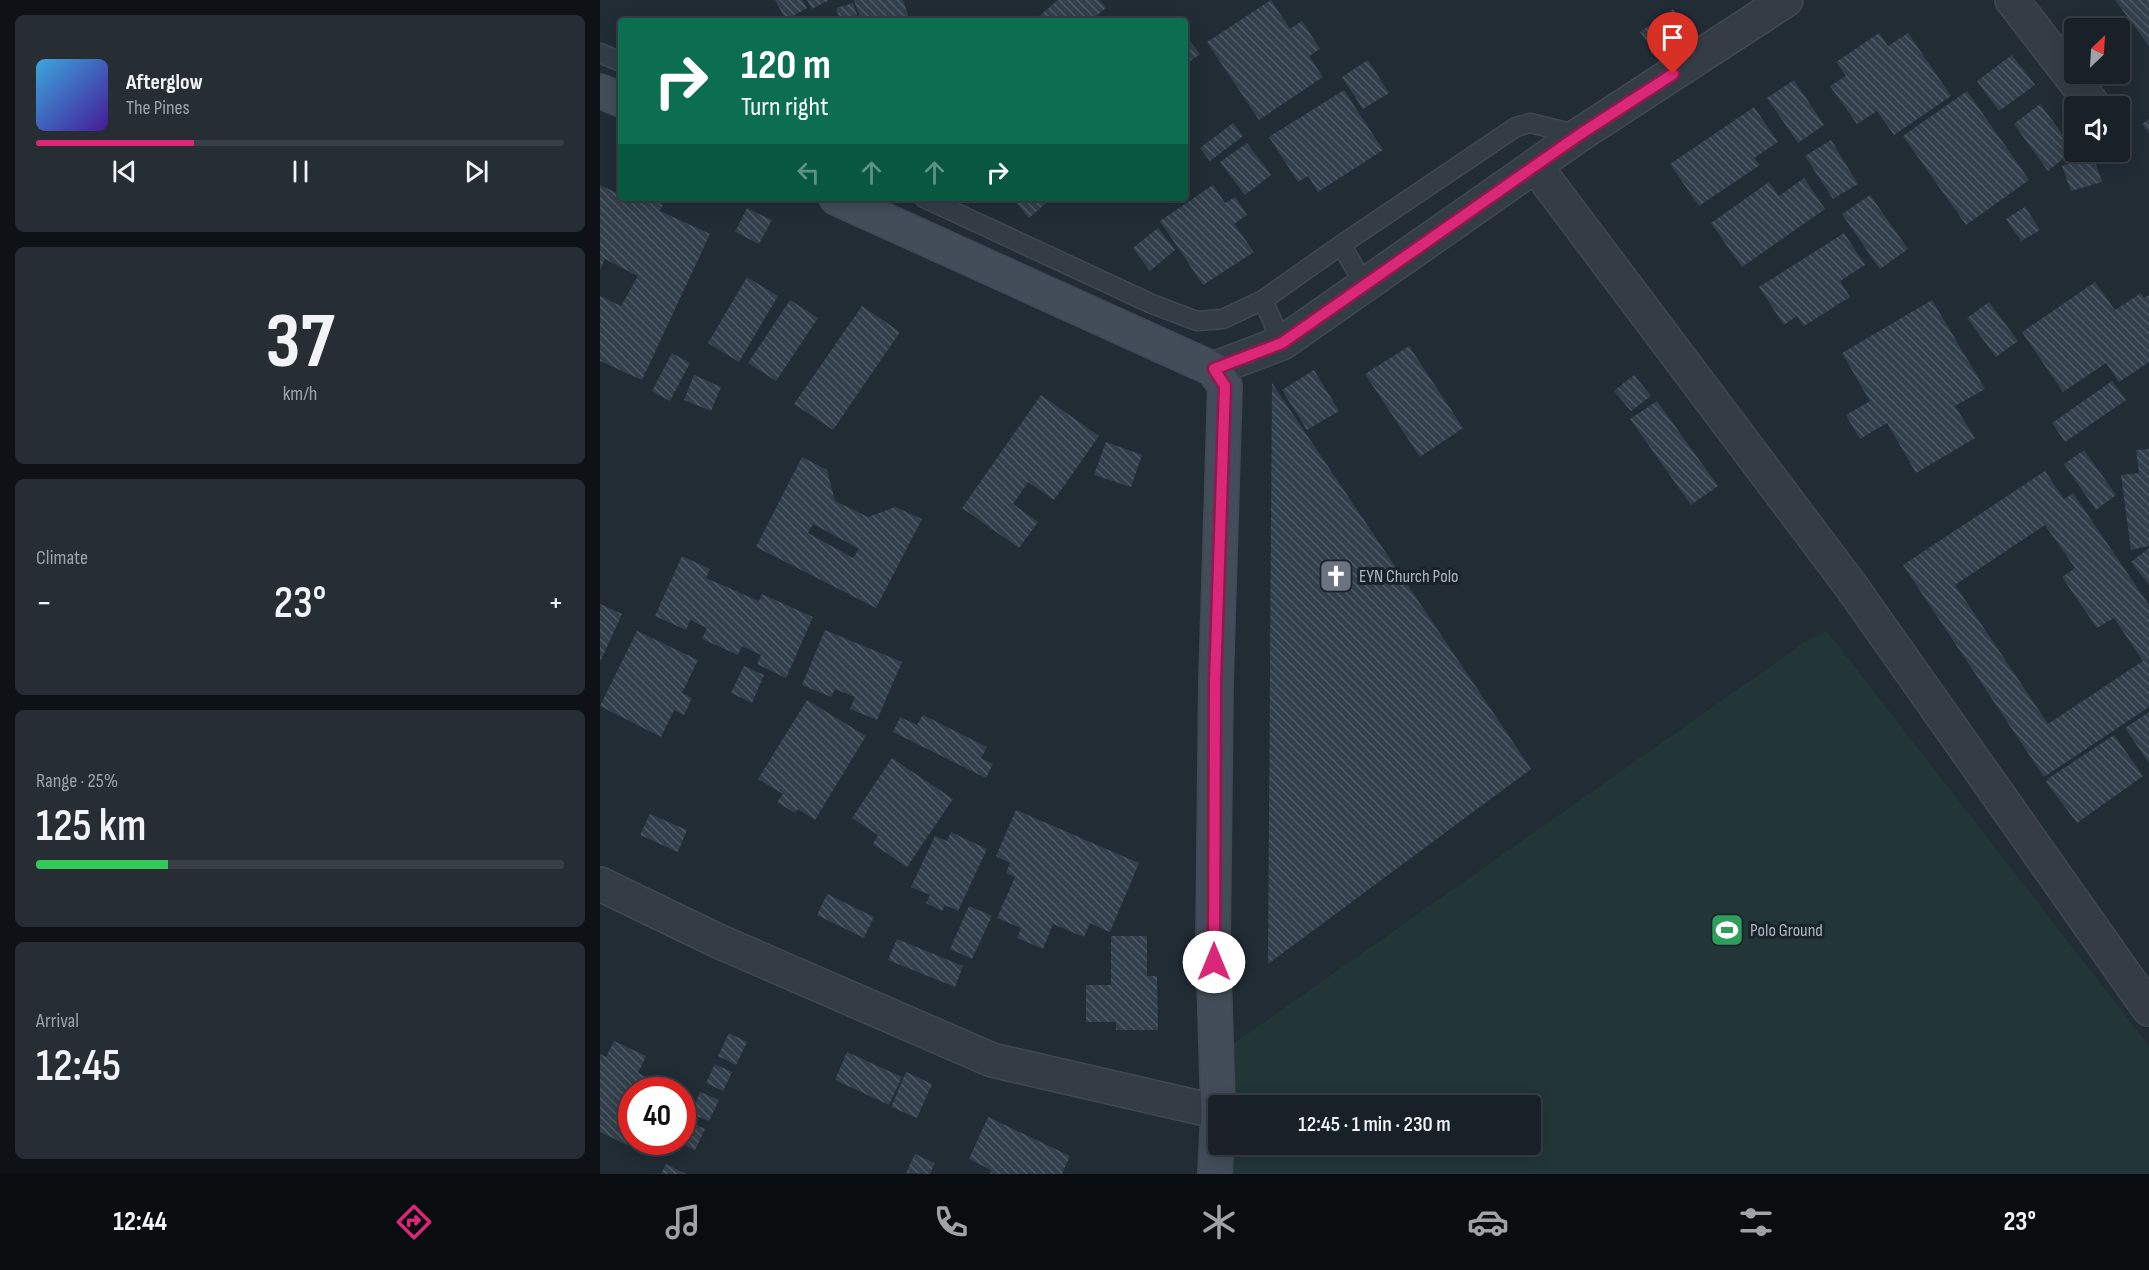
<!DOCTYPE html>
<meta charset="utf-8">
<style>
:root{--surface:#192128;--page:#262e34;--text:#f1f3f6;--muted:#9fa3a8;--line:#373e45;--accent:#db2777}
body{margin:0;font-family:"Sofia Sans Condensed",sans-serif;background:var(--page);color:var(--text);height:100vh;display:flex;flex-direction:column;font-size:22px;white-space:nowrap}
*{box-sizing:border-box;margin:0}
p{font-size:20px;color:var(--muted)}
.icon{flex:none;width:33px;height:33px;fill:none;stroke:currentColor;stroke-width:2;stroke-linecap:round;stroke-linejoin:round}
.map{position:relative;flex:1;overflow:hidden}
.details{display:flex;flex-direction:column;gap:15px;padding:15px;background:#0e1216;width:600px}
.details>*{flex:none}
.guide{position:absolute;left:18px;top:18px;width:570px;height:183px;border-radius:6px;box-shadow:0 3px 15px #0003,0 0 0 2px var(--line);background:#0b6e4f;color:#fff;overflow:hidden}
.needle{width:39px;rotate:25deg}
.tools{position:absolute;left:1464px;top:18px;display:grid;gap:12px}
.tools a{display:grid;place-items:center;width:66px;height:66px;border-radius:6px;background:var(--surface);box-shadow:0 3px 15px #0003,0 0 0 2px var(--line);font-size:30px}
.speed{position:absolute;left:18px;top:1077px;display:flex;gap:12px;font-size:30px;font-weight:700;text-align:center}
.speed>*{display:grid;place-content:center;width:78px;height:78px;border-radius:50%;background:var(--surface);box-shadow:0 3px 15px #0003,0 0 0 2px var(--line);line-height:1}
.speed .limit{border:9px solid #d22;background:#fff;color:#111}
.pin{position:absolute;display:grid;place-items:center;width:51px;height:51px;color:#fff;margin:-62px -26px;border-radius:50% 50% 50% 0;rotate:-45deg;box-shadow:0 0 6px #0007}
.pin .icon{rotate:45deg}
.me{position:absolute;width:66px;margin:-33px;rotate:0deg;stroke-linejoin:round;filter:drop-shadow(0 0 4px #0008)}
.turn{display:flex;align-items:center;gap:21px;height:126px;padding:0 24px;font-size:27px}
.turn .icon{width:78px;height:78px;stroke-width:2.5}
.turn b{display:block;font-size:42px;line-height:51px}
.lanes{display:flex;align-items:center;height:57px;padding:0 24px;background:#0003;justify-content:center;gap:30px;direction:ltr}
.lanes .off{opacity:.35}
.big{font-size:45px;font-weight:600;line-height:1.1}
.details .tile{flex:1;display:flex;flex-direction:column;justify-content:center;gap:9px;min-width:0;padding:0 21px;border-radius:9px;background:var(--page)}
.details .dial{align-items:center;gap:0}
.dial b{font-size:78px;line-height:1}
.song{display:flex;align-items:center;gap:18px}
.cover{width:72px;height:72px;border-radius:9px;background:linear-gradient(135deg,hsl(200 70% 55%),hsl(260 70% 35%))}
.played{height:6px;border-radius:3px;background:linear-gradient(90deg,var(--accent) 30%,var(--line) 30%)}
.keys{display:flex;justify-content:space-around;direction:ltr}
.heat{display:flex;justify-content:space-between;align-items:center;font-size:33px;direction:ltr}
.charge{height:9px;border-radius:4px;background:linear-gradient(90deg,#34c759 25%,var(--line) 0)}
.trip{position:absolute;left:608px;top:1095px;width:333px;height:60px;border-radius:6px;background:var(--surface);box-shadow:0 3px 15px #0003,0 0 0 2px var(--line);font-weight:600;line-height:60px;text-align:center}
.menu{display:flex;height:96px;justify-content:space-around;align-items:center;background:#0a0d10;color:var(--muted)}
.menu .icon{width:42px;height:42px}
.menu .current{color:var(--accent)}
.menu b{font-size:27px;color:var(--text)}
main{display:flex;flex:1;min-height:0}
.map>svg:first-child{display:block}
</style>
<main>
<section class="details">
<div class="tile">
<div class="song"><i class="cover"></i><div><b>Afterglow</b><p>The Pines</p></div></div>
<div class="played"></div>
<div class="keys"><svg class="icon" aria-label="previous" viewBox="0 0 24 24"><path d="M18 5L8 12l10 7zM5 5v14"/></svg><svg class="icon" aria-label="pause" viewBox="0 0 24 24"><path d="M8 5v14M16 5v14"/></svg><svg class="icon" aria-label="next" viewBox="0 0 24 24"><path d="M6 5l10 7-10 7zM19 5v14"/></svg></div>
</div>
<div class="tile dial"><b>37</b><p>km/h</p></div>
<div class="tile"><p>Climate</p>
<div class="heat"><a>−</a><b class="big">23°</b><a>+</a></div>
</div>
<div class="tile"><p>Range · 25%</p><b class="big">125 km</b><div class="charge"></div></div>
<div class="tile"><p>Arrival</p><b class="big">12:45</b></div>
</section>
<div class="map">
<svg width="1549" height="1174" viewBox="0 0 1549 1174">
<defs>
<pattern id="building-back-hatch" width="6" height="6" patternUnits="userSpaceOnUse" patternTransform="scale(1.5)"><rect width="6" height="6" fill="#33404c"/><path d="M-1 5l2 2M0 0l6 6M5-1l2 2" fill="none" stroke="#4e5a64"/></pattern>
</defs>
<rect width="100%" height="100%" fill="#212c35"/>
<!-- pitch -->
<path fill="#223637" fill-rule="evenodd" d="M1227,631l322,415v128h-938l2,-116 595,-418zM618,1106h312v38h-312z"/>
<!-- building -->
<g fill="url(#building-back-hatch)" fill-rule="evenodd">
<path d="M175,0h27l5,8 -21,12z"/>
<path d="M207,0h22l-17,9z"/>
<path d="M254,0h49l7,21h-49z"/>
<path d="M458,0h41l7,8 -16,13h-48l-4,-4z"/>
<path d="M671,0l19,29 12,-8 18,28 -11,7 14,21 -64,43 -52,-78z"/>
<path d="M1515,0h34v46z"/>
<path d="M253,3l6,18h-19l-4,-13z"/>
<path d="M1073,9l13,19 -33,22 -13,-18z"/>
<path d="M1279,33l9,13 20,-13 43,63 -57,39 -17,-24 -20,13 -27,-38 16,-10 -10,-14z"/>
<path d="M585,35l15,19 -15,11z"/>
<path d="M1412,55l23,30 -36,26 -22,-30z"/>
<path d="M768,60l21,33 -26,16 -21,-32z"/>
<path d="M1194,80l30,45 -26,18 -31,-45z"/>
<path d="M744,90l39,60 -65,42 -10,-16 -10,6 -29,-45z"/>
<path d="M1367,91l62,89 -63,45 -63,-89z"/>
<path d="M1440,104l34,46 -26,21 -34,-47z"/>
<path d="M1154,107l24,35 -24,16 6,7 -61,41 -29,-42z"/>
<path d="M1549,119v14l-7,-9z"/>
<path d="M633,123l10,13 -33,25 -10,-13z"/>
<path d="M1231,140l27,44 -25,15 -28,-43z"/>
<path d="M647,143l24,32 -26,20 -25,-33z"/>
<path d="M1493,156l9,26 -31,9 -9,-25z"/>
<path d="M1204,178l21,31 -83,58 -31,-44 58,-41 10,14z"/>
<path d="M0,185l21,10v3h26l16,7 -3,6 50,23 -68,146 -42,-19v-65l21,10 17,-30 -33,-17 -5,11z"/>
<path d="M613,185l12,18 10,-6 12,18 -13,9 20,28 -51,33 -43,-64z"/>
<path d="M1270,195l38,54 -28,20 -38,-55z"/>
<path d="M412,198h40l-23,20z"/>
<path d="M1425,207l15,23 -19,11 -15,-22z"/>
<path d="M147,208l25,12 -13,24 -24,-12z"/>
<path d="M558,228l17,22 -25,21 -17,-23z"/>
<path d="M1244,233l21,32 -25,16 10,16 -46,29 -7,-10 -13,9 -25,-38z"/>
<path d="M147,277l31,19 -39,66 -31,-19z"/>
<path d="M1495,282l20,28 26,-17 3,5 5,-3v67l-30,20 -13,-19 -43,29 -41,-60z"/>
<path d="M190,300l28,18 -42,63 -28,-18z"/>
<path d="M1332,300l53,89 -30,17 20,32 -59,35 -29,-50 -27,16 -14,-24 24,-14 -28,-48z"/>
<path d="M1389,302l29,39 -22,16 -29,-39z"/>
<path d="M262,306l38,26 -67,98 -39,-26z"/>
<path d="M809,346l54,82 -43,29 -55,-83z"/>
<path d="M72,353l18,10 -20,38 -18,-10z"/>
<path d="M714,370l25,41 -32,19 -25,-40z"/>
<path d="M94,375l27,12 -10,24 -27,-11z"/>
<path d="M1034,375l17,21 -20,15 -17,-20z"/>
<path d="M1512,381l14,19 -61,42 -13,-19z"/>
<path d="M672,383l259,386 -263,195z"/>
<path d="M441,395l58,41 -45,64 -26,-18 -15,22 25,18 -19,26 -57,-40z"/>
<path d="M1057,401l61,85 -27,19 -61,-86z"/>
<path d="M506,442l36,13 -11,32 -37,-12z"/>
<path d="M1549,449v97l-18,4 -10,-75 18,-2 -3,-23z"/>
<path d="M1484,450l32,45 -20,15 -32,-46z"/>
<path d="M202,457l25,13 8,31 33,16 27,-10 27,12 -46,89 -120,-61zM213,524l46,25 -6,9 -45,-25z"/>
<path d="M1445,471l19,28 9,-6 76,112v102l-105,70 -141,-212zM1445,525l30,43 -13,9 35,51 17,-10 29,43 -95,63 -93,-139z"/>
<path d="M1549,548v37l-18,-23z"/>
<path d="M82,556l28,13 -4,9 53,23 3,-7 51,23 -27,61 -29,-14 4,-9 -19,-9 -4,9 -36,-16 5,-11 -17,-8 -4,10 -31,-14z"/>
<path d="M0,604l22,10 -22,48z"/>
<path d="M225,630l77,32 -25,58 -27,-11 5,-12 -20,-8 -4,8 -29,-12z"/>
<path d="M37,631l61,29 -16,33 10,5 -8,17 -10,-5 -13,27 -61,-31z"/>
<path d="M144,666l20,9 -12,28 -21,-10z"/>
<path d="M207,700l59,36 -51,84 -17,-11 -3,4 -18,-11 6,-8 -25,-15z"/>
<path d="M1549,712v51l-24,-35z"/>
<path d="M323,715l64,32 -6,11 12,6 -7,14 -93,-46 7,-15 17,8z"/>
<path d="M1514,735l29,41 -66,47 -31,-41 3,-4z"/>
<path d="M292,758l61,41 -46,68 -34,-23 5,-9 -26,-17z"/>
<path d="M416,810l123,53 -29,69 -20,-9 -6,14 -31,-13 -10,25 -26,-11 4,-10 -24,-10 18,-41 -9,-4 4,-10 -14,-7z"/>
<path d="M50,814l37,16 -9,22 -38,-17z"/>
<path d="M351,832l36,17 -29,62 -13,-6 -3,6 -16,-8 4,-8 -19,-8 24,-51 12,5z"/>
<path d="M227,894l47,23 -10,21 -47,-23z"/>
<path d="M369,906l23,10 -20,43 -22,-10z"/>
<path d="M511,936h36v40h10l1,54h-42v-8h-30v-37h25z"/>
<path d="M297,939l66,27 -8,21 -67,-27z"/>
<path d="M129,1033l18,9 -11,23 -18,-9z"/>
<path d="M14,1041l32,15 -8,17 20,9 -4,8h-22v46l-5,9 -27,-13v-78l6,3z"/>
<path d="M247,1052l55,25 -13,28 -54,-25z"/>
<path d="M115,1064l17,8 -9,19 -17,-8z"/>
<path d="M306,1072l26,12 -15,34 -26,-11z"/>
<path d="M100,1092l19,8 -10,21 -18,-7z"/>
<path d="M388,1117l82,39 -8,18h-72l1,-4 -22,-11z"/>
<path d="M88,1121l17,8 -10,21 -17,-8h4v-8z"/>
<path d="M315,1154l20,9 -5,11 -24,-1z"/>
<path d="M66,1164l20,10h-25z"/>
</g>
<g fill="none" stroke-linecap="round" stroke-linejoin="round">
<defs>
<g id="lane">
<path d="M0,53l21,9"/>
<path d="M324,198l228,106 45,17 26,-2 40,-19 78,-55 175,-118 14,-4 49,12"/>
<path d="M741,245l24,40"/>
<path d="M663,300l19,43"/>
</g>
<g id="street">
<path d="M1412,0l82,106"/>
<path d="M936,167l315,419 298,423"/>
<path d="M613,369l69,-26 297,-208 207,-135"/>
<path d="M0,884l118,57 274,119 226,52"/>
</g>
<g id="secondary">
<path d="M0,91l21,9"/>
<path d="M236,198l377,171 12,17 -9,296 -3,260 5,168"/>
<path d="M615,1174l3,-60"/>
</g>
</defs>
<!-- lane casing -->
<use href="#lane" stroke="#404953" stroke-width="21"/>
<!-- street casing -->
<use href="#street" stroke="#404953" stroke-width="36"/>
<!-- secondary casing -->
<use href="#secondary" stroke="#404953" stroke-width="36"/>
<!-- lane -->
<use href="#lane" stroke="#343d46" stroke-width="18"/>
<!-- street -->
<use href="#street" stroke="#343d46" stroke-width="33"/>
<!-- secondary -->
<use href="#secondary" stroke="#424d59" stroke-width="33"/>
</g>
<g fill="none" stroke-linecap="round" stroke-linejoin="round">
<defs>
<path id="route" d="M614,962l1,-280 10,-296 -11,-17 68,-26 297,-208 94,-61"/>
</defs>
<!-- route casing -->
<use href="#route" stroke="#8e194d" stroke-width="15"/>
<!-- route -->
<use href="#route" stroke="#db2777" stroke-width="10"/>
</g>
<!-- icons -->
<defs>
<symbol id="church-square" viewBox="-11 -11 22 22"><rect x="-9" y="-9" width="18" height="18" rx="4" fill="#6b7280" stroke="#1a222b"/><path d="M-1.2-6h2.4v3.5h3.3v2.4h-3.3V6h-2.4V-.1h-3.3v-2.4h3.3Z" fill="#fff"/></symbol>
<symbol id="stadium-square" viewBox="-11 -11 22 22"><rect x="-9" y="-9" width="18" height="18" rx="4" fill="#2e9e5b" stroke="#1a222b"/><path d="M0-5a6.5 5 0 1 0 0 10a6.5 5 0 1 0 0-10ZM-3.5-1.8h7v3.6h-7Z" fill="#fff"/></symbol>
</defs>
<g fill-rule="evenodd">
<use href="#church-square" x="717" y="557" width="38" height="38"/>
<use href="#stadium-square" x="1108" y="911" width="38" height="38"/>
</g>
<g text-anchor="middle" stroke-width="6" stroke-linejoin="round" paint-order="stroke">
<!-- poi labels -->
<g font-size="18" fill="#aeb8c3" stroke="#1a222b" text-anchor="start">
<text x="759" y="582">EYN Church Polo</text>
<text x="1150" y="936">Polo Ground</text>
</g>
</g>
</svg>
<div class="tools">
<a><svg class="needle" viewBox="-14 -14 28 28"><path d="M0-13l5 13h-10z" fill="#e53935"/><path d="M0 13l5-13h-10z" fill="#9fa3a8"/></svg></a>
<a><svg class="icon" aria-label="sound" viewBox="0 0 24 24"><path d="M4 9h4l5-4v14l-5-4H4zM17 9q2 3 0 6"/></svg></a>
</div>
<div class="speed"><div class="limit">40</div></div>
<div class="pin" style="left:1073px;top:74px;background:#d93025"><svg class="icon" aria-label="arrive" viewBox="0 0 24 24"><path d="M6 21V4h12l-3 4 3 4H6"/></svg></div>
<svg class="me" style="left:614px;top:962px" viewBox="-20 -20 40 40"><circle r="19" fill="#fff"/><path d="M0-13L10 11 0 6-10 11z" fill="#db2777"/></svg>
<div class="trip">12:45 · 1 min · 230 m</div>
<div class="guide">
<div class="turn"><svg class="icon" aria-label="right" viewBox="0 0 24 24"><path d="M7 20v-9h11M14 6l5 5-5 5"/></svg><div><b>120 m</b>Turn right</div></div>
<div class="lanes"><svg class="icon off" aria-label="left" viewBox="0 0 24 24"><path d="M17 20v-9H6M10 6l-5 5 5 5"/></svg><svg class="icon off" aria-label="ahead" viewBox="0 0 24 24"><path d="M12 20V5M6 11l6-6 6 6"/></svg><svg class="icon off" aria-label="ahead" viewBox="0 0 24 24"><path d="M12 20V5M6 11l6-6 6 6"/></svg><svg class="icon" aria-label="right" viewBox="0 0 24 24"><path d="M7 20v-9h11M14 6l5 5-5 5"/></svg></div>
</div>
</div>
</main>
<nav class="menu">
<b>12:44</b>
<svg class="icon current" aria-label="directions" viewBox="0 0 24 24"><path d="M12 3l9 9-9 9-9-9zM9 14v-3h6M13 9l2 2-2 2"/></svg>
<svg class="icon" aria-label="music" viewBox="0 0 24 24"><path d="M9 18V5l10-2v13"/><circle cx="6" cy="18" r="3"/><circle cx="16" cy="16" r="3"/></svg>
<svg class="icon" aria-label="phone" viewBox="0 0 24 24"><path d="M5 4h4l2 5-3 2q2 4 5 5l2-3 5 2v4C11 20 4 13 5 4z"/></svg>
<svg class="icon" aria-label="climate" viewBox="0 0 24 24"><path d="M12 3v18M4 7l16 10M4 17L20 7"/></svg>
<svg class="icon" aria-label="car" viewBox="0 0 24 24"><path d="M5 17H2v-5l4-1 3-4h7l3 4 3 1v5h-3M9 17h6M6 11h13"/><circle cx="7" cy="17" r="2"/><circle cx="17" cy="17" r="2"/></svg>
<svg class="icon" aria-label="filters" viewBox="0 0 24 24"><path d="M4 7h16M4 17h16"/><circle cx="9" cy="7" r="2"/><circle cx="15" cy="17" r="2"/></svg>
<b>23°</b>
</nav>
